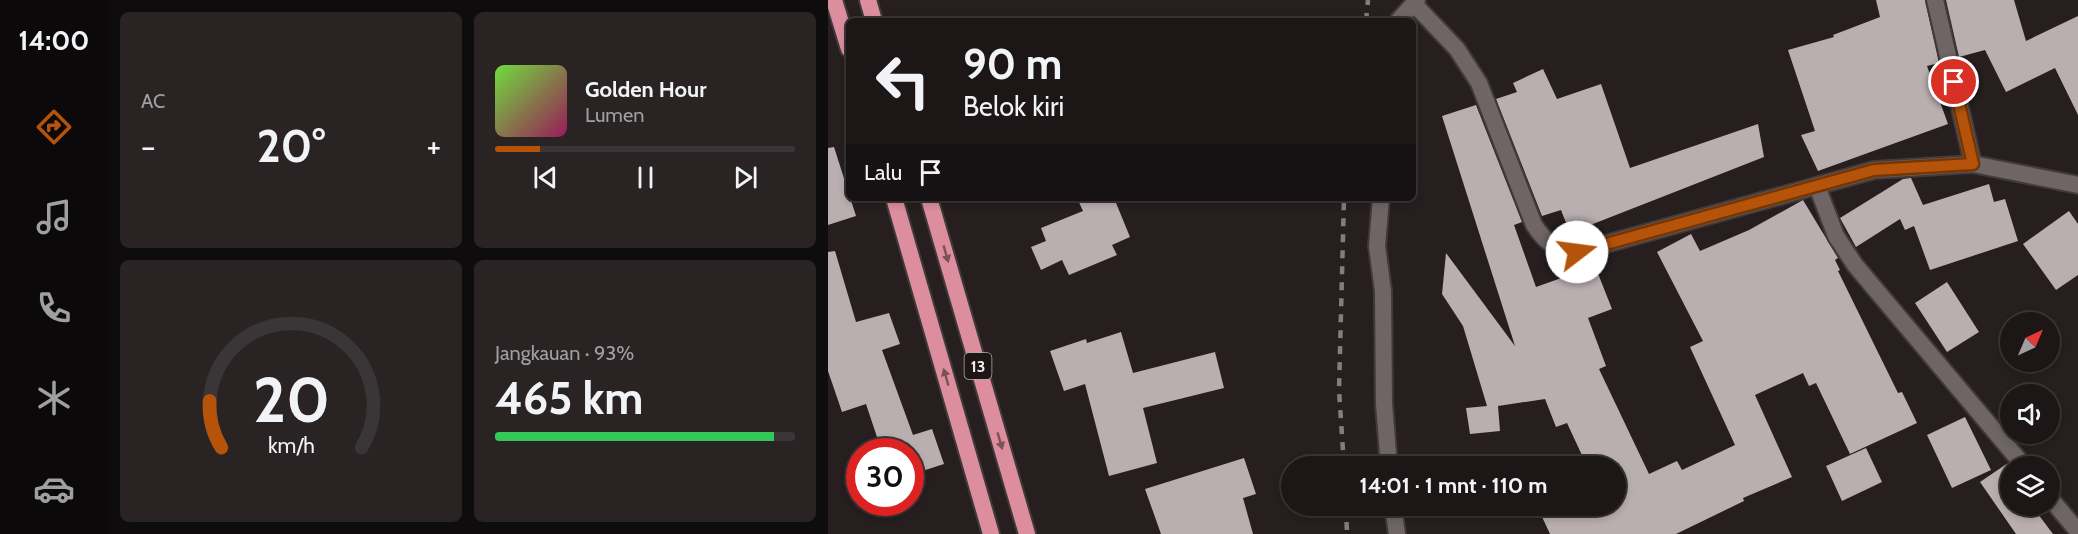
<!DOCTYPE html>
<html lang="id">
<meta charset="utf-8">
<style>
:root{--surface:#1c1617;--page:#292324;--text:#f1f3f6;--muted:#a09fa1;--line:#3a3536;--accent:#b45309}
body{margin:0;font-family:Cabin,sans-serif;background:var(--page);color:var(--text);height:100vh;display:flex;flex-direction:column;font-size:22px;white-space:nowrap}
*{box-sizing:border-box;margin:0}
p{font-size:20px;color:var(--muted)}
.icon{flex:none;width:33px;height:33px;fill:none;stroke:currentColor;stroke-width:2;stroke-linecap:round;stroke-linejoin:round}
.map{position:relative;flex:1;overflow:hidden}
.drawer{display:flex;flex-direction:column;gap:12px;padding:12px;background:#0f0c0d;width:720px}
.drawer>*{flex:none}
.hud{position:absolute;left:18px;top:18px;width:570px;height:183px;border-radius:9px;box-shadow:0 3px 9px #0003,0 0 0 2px var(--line);background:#1c1617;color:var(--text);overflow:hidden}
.needle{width:39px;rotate:44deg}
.buttons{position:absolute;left:1172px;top:312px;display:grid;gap:12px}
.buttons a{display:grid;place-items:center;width:60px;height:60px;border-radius:50%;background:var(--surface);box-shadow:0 3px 9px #0003,0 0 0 2px var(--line);font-size:30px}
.speed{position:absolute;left:18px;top:438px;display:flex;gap:12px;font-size:30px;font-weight:700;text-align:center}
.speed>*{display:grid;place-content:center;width:78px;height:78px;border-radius:50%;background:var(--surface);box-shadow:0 3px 9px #0003,0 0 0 2px var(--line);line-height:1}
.speed .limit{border:9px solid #d22;background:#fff;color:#111}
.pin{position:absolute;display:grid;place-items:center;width:51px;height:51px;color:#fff;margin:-26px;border:3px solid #fff;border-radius:50%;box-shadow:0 2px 6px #0007}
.me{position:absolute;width:66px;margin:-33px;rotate:75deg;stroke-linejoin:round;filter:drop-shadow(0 0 4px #0008)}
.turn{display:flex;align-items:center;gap:21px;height:126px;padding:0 18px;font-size:27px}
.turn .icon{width:78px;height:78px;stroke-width:2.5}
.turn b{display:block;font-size:42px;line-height:51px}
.then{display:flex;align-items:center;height:57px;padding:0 18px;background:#0003;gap:12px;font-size:22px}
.big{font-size:45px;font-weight:700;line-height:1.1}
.drawer .tile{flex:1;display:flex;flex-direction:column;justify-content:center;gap:9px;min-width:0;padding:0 21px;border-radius:9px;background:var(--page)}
.drawer .dial{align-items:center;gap:0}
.dial svg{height:156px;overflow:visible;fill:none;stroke:var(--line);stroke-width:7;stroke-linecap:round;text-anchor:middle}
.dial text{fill:var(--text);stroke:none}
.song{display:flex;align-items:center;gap:18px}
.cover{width:72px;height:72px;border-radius:9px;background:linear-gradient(135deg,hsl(100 70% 55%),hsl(330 70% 35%))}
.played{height:6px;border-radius:3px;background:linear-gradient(90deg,var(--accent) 15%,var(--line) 15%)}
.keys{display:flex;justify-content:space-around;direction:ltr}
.heat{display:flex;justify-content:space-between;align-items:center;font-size:33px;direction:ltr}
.charge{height:9px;border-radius:4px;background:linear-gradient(90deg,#34c759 93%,var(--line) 0)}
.drawer .tiles{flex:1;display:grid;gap:12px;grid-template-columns:repeat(2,1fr)}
.trip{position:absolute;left:453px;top:456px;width:345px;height:60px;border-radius:30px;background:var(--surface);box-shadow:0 3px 9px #0003,0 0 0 2px var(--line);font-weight:700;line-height:60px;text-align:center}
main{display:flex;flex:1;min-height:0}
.menu{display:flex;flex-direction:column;width:108px;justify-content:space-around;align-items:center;background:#0b0909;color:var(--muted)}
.menu .icon{width:42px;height:42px}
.menu .on{color:var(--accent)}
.menu b{font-size:27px;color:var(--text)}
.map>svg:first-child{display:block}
</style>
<main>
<nav class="menu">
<b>14:00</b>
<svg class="icon on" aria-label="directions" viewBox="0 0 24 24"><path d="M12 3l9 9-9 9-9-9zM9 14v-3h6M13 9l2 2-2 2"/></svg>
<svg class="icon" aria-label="music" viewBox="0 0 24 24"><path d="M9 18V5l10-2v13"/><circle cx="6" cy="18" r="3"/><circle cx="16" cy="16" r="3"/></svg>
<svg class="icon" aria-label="phone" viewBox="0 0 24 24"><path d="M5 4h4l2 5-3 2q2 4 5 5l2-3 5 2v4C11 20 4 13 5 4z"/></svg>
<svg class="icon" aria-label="climate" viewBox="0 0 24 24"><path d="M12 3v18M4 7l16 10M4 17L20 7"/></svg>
<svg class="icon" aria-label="car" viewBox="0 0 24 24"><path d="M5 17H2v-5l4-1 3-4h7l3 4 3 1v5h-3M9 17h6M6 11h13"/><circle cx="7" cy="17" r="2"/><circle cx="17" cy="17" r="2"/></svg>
</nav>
<section class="drawer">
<div class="tiles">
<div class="tile"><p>AC</p>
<div class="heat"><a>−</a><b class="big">20°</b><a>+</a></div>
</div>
<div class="tile">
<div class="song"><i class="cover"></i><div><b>Golden Hour</b><p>Lumen</p></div></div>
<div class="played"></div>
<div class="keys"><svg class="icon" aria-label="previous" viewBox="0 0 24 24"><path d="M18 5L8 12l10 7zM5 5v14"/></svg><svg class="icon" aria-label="pause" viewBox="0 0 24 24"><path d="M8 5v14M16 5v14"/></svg><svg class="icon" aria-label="next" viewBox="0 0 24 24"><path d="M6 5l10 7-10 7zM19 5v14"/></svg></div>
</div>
<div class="tile dial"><svg viewBox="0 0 100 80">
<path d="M14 69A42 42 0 1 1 86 69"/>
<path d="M14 69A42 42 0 0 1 8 45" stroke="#b45309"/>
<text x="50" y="56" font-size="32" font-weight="700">20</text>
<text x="50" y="72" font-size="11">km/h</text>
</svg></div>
<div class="tile"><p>Jangkauan · 93%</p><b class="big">465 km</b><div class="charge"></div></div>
</div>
</section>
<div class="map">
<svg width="1250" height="534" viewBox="0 0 1250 534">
<rect width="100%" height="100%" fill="#261e1f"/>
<!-- building -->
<g fill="#b9aeb0">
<path d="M1048,0h49l14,63 -12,3 21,58 -130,47 -17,-36 14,-4 -27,-81 46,-13 -1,-2 47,-18z"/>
<path d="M1118,0h68l12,41 52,-25v99l-23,-47 -49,24 -21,-42 -26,7z"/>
<path d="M715,69l14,30 44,-15 29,84 128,-44 6,33 -194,76 -9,-23 -19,6 -46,-117 21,-7 -4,-9z"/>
<path d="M648,105l46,117 -8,3 22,62 59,-21 17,43 -24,9 18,48 -7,3 50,105 28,-13 5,9 53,-25 -45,-98 13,-6 -46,-89 34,-18 9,17 49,-21 54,-30 35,58 -3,2 5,10 -2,1 60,122 4,-1 15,31 -67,31 -34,-71 -7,3 -6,-13 -48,22 37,82 -49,21 1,3 -68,33h-126l-13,-28h79v-40h-29l-20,-43 -11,4 -11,-28 -47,7 2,25 -30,3 -4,-26 21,-2 -24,-80 -21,-32 4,-41 69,93 -73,-230z"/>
<path d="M6,147l22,69 -28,9v-77z"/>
<path d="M1083,178l12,27 66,-21 5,18 11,-3 13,42 -88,29 -16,-44 -9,4 -5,-11 -44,28 -16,-29 63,-39z"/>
<path d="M249,198h37l16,39 -18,8 5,10 -48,20 -7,-15 -21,10 -10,-23 15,-6 -5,-13 42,-17z"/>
<path d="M1241,211l9,13v51l-22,15 -33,-46z"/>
<path d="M7,251l21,71 33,-9 11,31 -18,6 31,85 19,-6 12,35 -34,11v-23h-28l-16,-48 -24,8 -14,-41v-119z"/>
<path d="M1119,282l32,50 -32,20 -32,-49z"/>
<path d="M293,332l12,41 82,-21 9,36 -81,20 14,55 -48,13 -24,-92 -21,7 -14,-40 36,-12 1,4z"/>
<path d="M1137,417l26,53 -39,18 -25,-53z"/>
<path d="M1038,448l16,34 -40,19 -16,-35z"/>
<path d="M416,458l12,36 -13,4 10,36h-92l-16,-45z"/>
<path d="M1180,463l2,43h22l21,28h-37l-36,-52z"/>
</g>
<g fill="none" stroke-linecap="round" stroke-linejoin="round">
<defs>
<g id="minor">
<path d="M1107,0l38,164"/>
<path d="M587,5l42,44 22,34 55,142c12,18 22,25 43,27l297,-82 99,-6 105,21"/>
<path d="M570,21l19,-21"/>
<path d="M989,186l19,50 19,29 169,201"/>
<path d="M553,198l-4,48 6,45 1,113 5,62"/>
<path d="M1221,497l27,32"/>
<path d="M565,506l4,28"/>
</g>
<g id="trunk">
<path d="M6,0l15,49"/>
<path d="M40,0l6,21"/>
<path d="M66,198l97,336"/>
<path d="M101,198l98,336"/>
</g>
</defs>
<!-- minor casing -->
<use href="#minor" stroke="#413a3b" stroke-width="20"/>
<!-- trunk casing -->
<use href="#trunk" stroke="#413a3b" stroke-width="20"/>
<!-- minor -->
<use href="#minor" stroke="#6f6567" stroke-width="16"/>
<!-- trunk -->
<use href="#trunk" stroke="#dc8e9e" stroke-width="16"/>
<!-- rail -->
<g stroke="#847d7e" stroke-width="4.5" stroke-dasharray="8 8" stroke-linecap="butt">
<path d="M538,21l2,-21"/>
<path d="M516,466l-5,-76 5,-192"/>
<path d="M518,506l1,28"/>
</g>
</g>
<!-- one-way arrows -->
<defs><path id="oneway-solid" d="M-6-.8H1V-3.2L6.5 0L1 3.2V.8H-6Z" transform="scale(1.5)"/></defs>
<g fill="#7c525a">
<use href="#oneway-solid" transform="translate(118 254) rotate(74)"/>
<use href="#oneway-solid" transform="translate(118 377) rotate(-106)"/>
<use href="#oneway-solid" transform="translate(172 441) rotate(74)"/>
</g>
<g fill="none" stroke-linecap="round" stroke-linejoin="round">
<defs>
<path id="route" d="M749,252l297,-82 99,-6 -19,-82"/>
</defs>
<!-- route casing -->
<use href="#route" stroke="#753606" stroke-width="15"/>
<!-- route -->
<use href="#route" stroke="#b45309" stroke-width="10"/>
</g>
<g text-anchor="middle" stroke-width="6" stroke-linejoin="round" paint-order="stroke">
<!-- shield labels -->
<rect fill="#1d1516" stroke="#b2acac" stroke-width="1.5" x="136.5" y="353" width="27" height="26" rx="4.5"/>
<g font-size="16" font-weight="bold" fill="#f2eced">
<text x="150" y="372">13</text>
</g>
</g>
</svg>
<div class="buttons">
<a><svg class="needle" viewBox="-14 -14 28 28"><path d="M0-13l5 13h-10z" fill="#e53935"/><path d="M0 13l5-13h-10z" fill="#a09fa1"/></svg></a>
<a><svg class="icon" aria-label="sound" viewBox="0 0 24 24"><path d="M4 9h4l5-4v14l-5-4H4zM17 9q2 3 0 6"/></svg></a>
<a><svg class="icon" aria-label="layers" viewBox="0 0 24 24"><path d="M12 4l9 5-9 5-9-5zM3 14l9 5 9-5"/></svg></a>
</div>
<div class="speed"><div class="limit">30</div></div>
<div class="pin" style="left:1126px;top:82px;background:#d93025"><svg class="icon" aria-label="arrive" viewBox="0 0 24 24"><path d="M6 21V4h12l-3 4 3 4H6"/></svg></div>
<svg class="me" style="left:749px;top:252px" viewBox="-20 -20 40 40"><circle r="19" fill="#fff"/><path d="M0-13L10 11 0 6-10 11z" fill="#b45309"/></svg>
<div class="trip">14:01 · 1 mnt · 110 m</div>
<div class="hud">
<div class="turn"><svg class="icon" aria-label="left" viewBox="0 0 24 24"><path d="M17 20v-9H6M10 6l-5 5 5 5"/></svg><div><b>90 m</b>Belok kiri</div></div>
<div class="then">Lalu<svg class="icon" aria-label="arrive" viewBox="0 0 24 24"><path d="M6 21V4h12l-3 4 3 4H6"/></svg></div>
</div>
</div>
</main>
